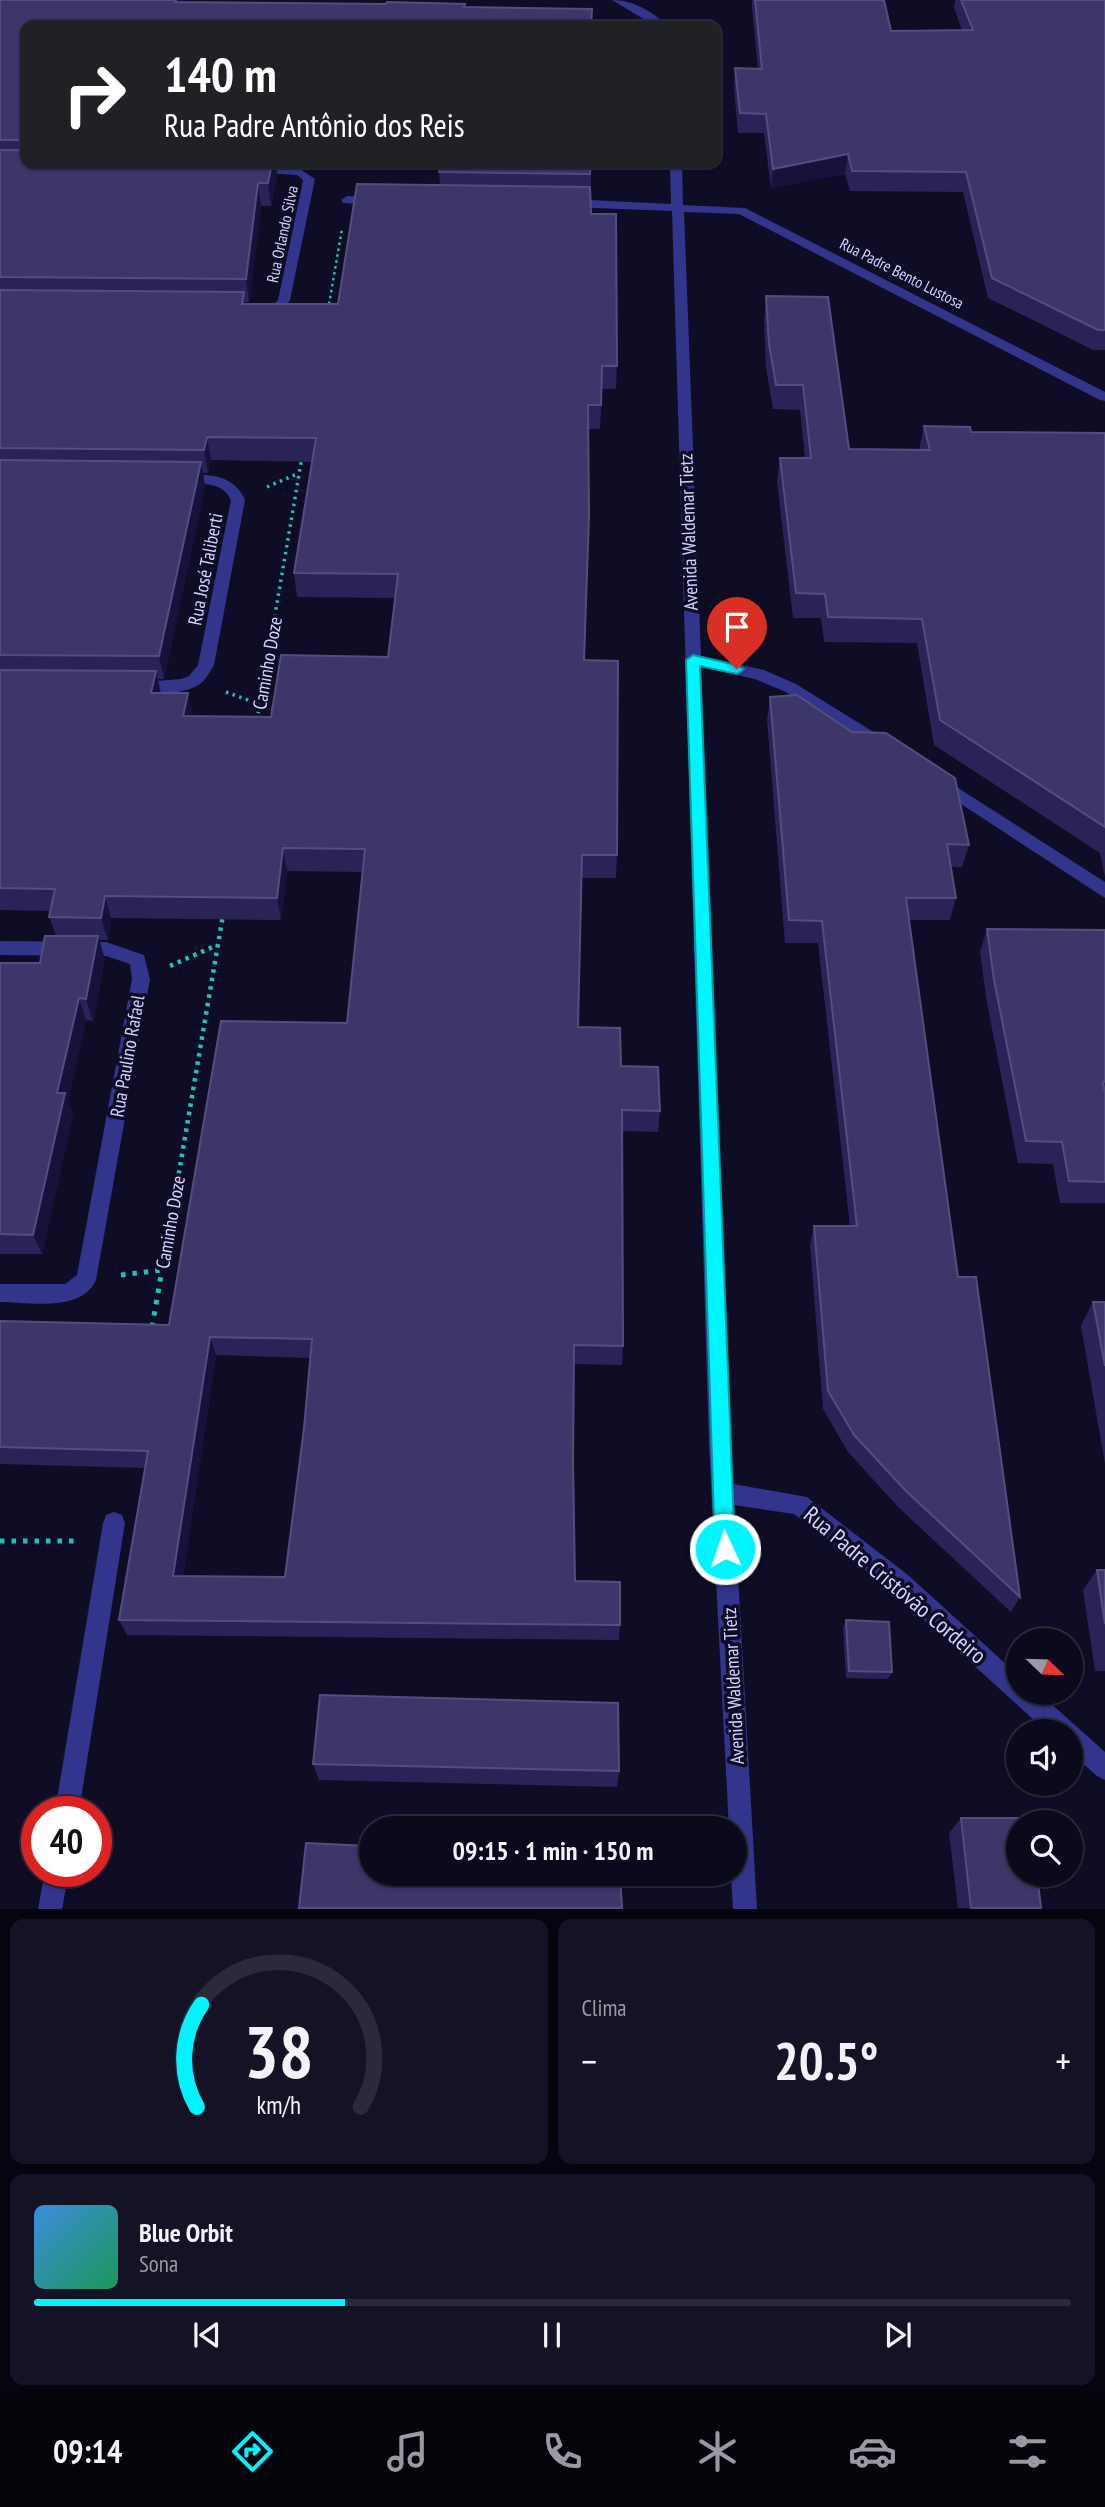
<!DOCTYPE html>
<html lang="pt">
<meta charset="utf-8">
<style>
:root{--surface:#0b091c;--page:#141225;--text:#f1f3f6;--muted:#9a9aa3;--line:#2b2a3b;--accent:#00f4fd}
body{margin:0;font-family:"PT Sans Narrow",sans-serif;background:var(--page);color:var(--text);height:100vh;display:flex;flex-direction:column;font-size:26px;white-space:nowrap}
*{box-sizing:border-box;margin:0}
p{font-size:23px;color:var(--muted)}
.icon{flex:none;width:38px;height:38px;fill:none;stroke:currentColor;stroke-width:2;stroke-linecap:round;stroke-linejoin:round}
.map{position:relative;height:1909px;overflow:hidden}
.side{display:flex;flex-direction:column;gap:10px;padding:10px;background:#06050f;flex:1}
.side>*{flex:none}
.hud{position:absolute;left:21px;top:21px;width:700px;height:147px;border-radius:14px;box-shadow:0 2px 5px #0004,0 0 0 2px var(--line);background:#202124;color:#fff;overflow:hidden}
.needle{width:46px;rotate:113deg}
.tools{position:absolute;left:1006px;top:1628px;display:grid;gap:14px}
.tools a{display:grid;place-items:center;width:77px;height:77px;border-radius:50%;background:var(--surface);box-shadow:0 2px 5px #0004,0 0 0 2px var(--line);font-size:35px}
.speed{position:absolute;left:21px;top:1796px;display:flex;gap:14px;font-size:35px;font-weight:700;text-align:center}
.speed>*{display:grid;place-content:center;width:91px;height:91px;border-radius:50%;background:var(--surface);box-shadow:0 2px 5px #0004,0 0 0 2px var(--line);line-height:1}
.speed .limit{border:10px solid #d22;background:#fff;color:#111}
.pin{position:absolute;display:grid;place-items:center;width:60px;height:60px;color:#fff;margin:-72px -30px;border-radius:50% 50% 50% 0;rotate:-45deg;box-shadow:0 0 7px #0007}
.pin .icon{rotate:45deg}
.me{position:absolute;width:77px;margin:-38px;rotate:357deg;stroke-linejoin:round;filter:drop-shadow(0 0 5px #0008)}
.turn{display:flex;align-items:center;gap:24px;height:147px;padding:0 28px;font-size:32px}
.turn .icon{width:91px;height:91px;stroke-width:2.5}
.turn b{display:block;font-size:49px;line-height:60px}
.big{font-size:52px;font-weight:800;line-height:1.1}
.side .card{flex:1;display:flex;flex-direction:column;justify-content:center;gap:10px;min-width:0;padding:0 24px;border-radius:14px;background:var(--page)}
.side .dial{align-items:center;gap:0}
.dial svg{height:182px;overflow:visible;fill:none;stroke:var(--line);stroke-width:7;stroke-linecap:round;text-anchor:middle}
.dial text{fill:var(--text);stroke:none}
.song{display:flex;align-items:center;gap:21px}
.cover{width:84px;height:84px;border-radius:10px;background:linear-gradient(135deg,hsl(210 70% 55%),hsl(150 70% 35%))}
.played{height:7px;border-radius:4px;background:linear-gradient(90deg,var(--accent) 30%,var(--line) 30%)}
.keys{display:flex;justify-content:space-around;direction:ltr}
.heat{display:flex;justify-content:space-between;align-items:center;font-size:38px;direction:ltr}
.side .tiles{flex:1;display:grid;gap:10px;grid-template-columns:1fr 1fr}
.card:last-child{grid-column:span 2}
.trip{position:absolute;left:359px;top:1816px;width:388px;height:70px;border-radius:35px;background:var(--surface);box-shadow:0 2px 5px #0004,0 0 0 2px var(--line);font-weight:800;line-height:70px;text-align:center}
.dock{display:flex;height:112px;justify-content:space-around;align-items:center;background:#04040b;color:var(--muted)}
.dock .icon{width:49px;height:49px}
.dock .selected{color:var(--accent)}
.dock b{font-size:32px;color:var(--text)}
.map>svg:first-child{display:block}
</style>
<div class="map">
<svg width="1105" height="1909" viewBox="0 0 1105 1909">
<rect width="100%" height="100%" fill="#0f0c26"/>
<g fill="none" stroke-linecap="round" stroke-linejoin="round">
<!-- path-far3 -->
<g stroke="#21c3af" stroke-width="2.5" stroke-dasharray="2.5 3.5" stroke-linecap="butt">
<path d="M336,168l13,-5"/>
<path d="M328,310l14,-81"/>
</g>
<!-- path-far2 -->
<g stroke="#21c3af" stroke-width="3.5" stroke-dasharray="2.5 4.5" stroke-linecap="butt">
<path d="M267,487l32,-14"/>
<path d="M226,692l33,12"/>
<path d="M257,720l45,-263"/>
</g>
<!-- path-far1 -->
<g stroke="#21c3af" stroke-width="4.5" stroke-dasharray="3.5 5" stroke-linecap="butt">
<path d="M170,966l47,-21"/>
<path d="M163,1266l60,-351"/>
</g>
<!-- path -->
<g stroke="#21c3af" stroke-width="5" stroke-dasharray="4.5 7" stroke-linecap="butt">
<path d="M121,1275l41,-5"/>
<path d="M152,1327l11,-63"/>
<path d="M0,1541h76"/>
</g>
<!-- minor -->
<g fill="#32358b" fill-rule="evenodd">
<path d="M612,0c21,0 40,11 55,26h-12z"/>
<path d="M670,163h12l1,42 62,3 360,184v9l-5,-1 -361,-186 -55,-2 17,444 63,14 32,14 92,57 2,4 -2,4h-12l-90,-57 -31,-13 -54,-12 32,817 74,13 101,78 110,100v17h20l67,60v28l-8,-4 -26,-23v-22h-25l-154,-140 -98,-77 -60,-9 23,404h-24l-2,-35h4v-45h-6l-20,-383 -37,-1235 -103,-4 -6,-4 6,-4 102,5z"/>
<path d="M255,167l45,2 15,10 -25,121c-8,12 -21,19 -34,9l6,-4h11l5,-5 25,-120 -6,-5 -46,-3v-4z"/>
<path d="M347,196l30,1 6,4 -6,4 -34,-2 -2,-3z"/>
<path d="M180,475c26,-1 53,-2 65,25l-31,165c-4,7 -8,14 -14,19 -17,11 -50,12 -69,7l-3,-4 3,-4 50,-4 8,-3 9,-11 33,-165c-11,-23 -36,-13 -56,-18v-6z"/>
<path d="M941,777l164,105v16l-170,-111 -2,-4z"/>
<path d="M0,941l106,1 38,13 6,24 -54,301c-15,33 -67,22 -96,22v-18h65l12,-9 55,-296 -2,-15 -24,-8 -106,-1z"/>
<path d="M114,1512l8,3 3,8 -46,288h-24l48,-288 3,-8z"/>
<path d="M45,1871h24l-7,38h-24z"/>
</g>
</g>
<!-- wall -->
<g fill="#2a2357" fill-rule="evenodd">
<path d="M0,0l386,4h79l-439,22v137h254v1h-4l1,12 -6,30h-10l-12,96h-4l1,2h92l102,-119 -1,-13 152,-9v51l26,152 -1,23h-14l-2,40h-12l-4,231 33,195 -1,23h-34l-4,149 43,39 39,45 -2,21 -35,-1v215l-1,19 -48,-1 -1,98 2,119 45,44 -1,15 -492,-5 -8,-15 26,-152 -145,-4v-143l169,4 178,-302 16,-151 -76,-1 -6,49 -170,-2 -3,22h-9l6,19 -12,62 -7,-1 -18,81 5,13 -31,140h-42v-291h40l16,-27 -7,-19 1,-6 -50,-1zM211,460l101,2 -18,111 3,24 98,1 -7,59 -117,60 -78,-1 -32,-23 -3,-14h6l41,-193 -2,-13h5zM216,1355l94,3 -6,70 -19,149 -102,-1z"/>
<path d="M752,0h132l7,31 71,-1 -8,-22 1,-8h150v350h-12l-105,-52 -25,-106 -113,-1 -5,-17 -74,14 -7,-55h-26l-4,-45 1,-20 23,1 -6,-61z"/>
<path d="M766,296l83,153 70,1 5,-24 47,6 134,1v444l-5,-24 -166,-108 -17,-102 -93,-1 -3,-24h-28l-16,-136 3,-24h25l-5,-48 -27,-1 -7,-41 -2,-48z"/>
<path d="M770,697l199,148 -7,22h-11l5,31 -6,22h-41l49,357 62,320 -9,15 -112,-104 -51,-56 -25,-43 -13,-164 4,-19h36l-32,-283h-33l-18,-223z"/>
<path d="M987,929l118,1v273h-45l-7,-39 -35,-1 -31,-160 -7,-51z"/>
<path d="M1093,1302h12v162l-24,-138z"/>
<path d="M1097,1570h8v101h-10l-12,-81z"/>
<path d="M846,1620l46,52 -4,7 -42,-1 -3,-51z"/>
<path d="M313,1764l306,7 -2,16 -298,-7z"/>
<path d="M961,1818l80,90h-83l-9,-75z"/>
</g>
<!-- shaded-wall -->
<g fill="#17123c">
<path d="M176,0h11l-9,24 -3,-22z"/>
<path d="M848,154l-3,20 -74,14 2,-19z"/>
<path d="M272,163h4l1,13 -6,30 -3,-23z"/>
<path d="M258,183l3,23 -12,96 -3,-23z"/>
<path d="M207,437l4,23 -3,13 -4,-23z"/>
<path d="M201,462l4,24 -41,193 -5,-23z"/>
<path d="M156,671l5,24 -10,-2z"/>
<path d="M188,693l5,24 -10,-1z"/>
<path d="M283,848l4,23 -6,49 -4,-22z"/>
<path d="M105,896l6,22 -3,22 -7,-22z"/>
<path d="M98,936l7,23 -12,62 -7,-22z"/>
<path d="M79,998l7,22 -18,81 5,13 -31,140 -9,-19 24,-142z"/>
<path d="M210,1337l6,18 -35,236 -8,-15z"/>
</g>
<!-- building -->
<g fill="#3c3669" stroke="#544e80" stroke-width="2" fill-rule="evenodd">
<path d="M0,0h176l-1,2 211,2 1,-2 78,2 -1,3 128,2 -1,17h-565v114h-26z"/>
<path d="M755,0h129l7,31 82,-1 -12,-30h144v330h-7l-106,-52 -26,-106 -114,-1 -4,-17 -75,15 -7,-55 -26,-1 -5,-45 27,1z"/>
<path d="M0,150h26v13h246l-4,20h-10l-12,96 -246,-2z"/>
<path d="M440,163h151l-1,11 -151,-2z"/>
<path d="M357,184l233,3 1,27h25l1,152h-15l-1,39h-13l1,111 -5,144 34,1 -1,194h-35l-4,172 42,1 1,38 37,1 2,44 -38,-1 1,236 -49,-1 -1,117 2,119 45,1v43l-501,-5 29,-169 -148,-4v-126l169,4 52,-304 126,2 18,-174 -82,-1 -6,50 -172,-2 -4,22 -52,-1 6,-28 -55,-1v-218l156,1 -5,22h37l-5,23 88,1 10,-62 107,2 10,-83 -104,-1 22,-135 -109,-1 -3,13 -204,-2v-158l244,2 -2,12h96zM210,1337l102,2 -8,89 -19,149 -112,-1z"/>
<path d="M766,296l62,1 21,152 81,1 -6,-24 46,1 1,5 134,1v394l-165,-107 -18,-101 -94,-2 -3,-23 -29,-1 -16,-135h31l-8,-73h-27l-7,-41z"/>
<path d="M0,460l201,2 -42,194 -159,-1z"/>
<path d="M797,695l55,37 34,1 69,45 14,67 -22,-1 9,54h-50l52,379h18l44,320 -114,-106 -52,-56 -26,-44 -14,-165h43l-35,-305 -33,-1 -19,-223z"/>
<path d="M987,929l118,1v152h-2l2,11v89l-36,-1 -7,-39 -36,-1 -32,-161z"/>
<path d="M45,936h53l-12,63 -7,-1 -22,95h8l-32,142 -33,-1v-271h40z"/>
<path d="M1093,1302h12v64z"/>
<path d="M1097,1570h8v54z"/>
<path d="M846,1620l43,2 3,50 -43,-1z"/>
<path d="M320,1695l298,8 1,68 -306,-7z"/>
<path d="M961,1818h69v4h-12v52h19l4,34h-70z"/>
<path d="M306,1843l62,3v-3h3v31h249l2,34h-323z"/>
</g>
<!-- route -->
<path fill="#00f4fd" stroke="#009fa4" stroke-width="2" d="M693,655l44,10 7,4 -7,5 -37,-8 35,883 -3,7 -7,2 -7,-2 -3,-7 -29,-889z"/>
<g text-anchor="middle" stroke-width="7" stroke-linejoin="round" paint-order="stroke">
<!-- far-street labels -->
<g font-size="16" fill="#d4d2ff" stroke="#0f0c26">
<text transform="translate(282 234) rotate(-78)" y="6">Rua Orlando Silva</text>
<text transform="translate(902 273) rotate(27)" y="6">Rua Padre Bento Lustosa</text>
</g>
<!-- street labels -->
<g font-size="19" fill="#d4d2ff" stroke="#0f0c26">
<text transform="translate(688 532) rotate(-92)" y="7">Avenida Waldemar Tietz</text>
<text transform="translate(205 569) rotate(-79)" y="7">Rua José Taliberti</text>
<text transform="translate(267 663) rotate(-80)" y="7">Caminho Doze</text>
<text transform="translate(127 1056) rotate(-80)" y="7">Rua Paulino Rafael</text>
<text transform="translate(170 1222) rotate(-80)" y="7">Caminho Doze</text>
<text transform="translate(733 1686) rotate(-93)" y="7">Avenida Waldemar Tietz</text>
</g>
<!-- near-street labels -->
<g font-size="23" fill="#d4d2ff" stroke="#0f0c26">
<text transform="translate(895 1585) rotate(40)" y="8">Rua Padre Cristóvão Cordeiro</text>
</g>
</g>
</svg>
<div class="tools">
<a><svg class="needle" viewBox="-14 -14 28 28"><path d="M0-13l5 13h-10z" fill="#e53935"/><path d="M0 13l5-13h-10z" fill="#9a9aa3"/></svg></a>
<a><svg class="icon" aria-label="sound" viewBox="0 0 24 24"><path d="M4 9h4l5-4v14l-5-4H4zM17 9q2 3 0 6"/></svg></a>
<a><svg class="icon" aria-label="search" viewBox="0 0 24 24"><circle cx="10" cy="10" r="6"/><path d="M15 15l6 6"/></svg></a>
</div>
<div class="speed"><div class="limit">40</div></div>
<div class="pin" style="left:737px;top:669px;background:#d93025"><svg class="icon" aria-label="arrive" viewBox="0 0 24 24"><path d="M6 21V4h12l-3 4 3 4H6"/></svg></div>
<svg class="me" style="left:725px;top:1549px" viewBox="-20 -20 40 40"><circle r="17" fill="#00f4fd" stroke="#fff" stroke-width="3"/><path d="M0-11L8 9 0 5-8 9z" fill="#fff"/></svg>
<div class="trip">09:15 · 1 min · 150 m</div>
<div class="hud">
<div class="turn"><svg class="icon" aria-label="right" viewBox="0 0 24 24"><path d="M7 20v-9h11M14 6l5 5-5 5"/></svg><div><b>140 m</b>Rua Padre Antônio dos Reis</div></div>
</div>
</div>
<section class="side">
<div class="tiles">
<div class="card dial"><svg viewBox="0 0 100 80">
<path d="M14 69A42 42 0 1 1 86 69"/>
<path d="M14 69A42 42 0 0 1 16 24" stroke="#00f4fd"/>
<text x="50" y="56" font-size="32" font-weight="700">38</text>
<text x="50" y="72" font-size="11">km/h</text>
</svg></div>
<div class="card"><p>Clima</p>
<div class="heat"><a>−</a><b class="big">20.5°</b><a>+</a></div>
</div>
<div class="card">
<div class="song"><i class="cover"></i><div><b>Blue Orbit</b><p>Sona</p></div></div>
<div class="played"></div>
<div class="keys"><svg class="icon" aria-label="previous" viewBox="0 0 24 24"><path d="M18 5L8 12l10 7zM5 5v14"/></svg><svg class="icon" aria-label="pause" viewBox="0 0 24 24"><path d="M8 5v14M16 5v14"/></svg><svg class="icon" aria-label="next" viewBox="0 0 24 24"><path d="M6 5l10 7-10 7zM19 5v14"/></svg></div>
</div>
</div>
</section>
<nav class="dock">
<b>09:14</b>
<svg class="icon selected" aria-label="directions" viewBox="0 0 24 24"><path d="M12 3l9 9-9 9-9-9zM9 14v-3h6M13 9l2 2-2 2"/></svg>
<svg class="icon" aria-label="music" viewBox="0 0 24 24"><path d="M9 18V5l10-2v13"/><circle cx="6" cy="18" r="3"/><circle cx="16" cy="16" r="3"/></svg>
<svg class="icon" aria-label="phone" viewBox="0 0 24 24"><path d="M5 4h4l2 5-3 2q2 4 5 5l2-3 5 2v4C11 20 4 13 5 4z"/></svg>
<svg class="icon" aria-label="climate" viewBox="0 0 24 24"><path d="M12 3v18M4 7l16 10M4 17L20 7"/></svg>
<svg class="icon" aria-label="car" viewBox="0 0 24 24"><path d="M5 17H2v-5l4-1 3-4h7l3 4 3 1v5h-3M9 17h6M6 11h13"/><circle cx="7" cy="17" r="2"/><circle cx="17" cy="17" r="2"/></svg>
<svg class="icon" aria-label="filters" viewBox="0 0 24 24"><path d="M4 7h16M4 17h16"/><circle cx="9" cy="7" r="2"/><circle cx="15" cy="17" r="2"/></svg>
</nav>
